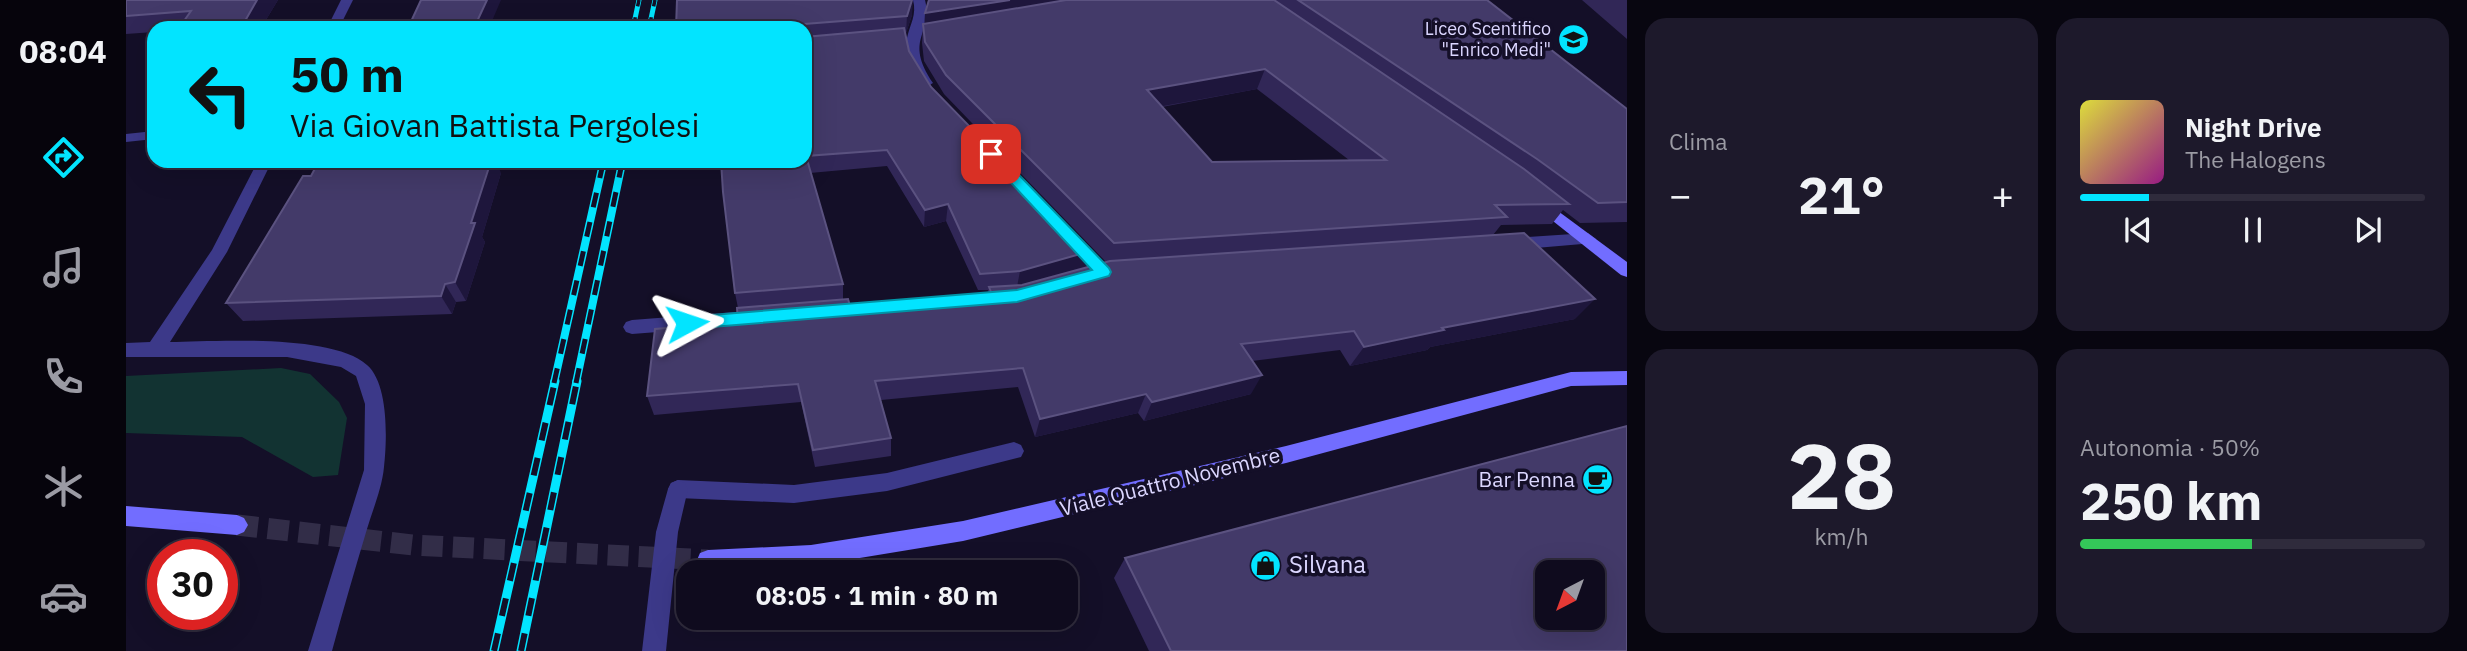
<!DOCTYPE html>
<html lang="it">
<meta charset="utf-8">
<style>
:root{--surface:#0f0b1e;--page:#1d192b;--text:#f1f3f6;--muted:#9b9ba4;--line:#2f2b3c;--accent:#02e4ff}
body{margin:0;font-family:"IBM Plex Sans",sans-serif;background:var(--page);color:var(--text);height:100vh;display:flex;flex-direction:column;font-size:26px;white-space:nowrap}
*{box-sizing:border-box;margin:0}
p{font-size:23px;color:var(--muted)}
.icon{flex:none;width:38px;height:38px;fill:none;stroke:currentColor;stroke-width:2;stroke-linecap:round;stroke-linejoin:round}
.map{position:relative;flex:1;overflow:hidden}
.details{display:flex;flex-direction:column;gap:18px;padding:18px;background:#080610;width:840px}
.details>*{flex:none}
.guide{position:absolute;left:21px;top:21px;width:665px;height:147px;border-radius:21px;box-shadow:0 7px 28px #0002,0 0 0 2px var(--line);background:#02e4ff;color:#111;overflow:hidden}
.needle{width:46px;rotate:221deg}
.buttons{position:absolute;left:1409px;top:560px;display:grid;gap:14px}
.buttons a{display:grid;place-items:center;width:70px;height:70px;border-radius:14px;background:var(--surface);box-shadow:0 7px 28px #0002,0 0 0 2px var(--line);font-size:35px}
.speed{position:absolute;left:21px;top:539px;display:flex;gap:14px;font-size:35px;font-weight:700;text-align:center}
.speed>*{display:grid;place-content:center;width:91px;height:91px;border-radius:50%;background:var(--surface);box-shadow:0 7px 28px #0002,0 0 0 2px var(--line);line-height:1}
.speed .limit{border:10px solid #d22;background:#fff;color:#111}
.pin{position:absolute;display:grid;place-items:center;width:60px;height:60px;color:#fff;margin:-30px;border-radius:14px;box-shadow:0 4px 10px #0006}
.me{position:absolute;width:77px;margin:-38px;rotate:85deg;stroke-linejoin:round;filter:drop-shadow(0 0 5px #0008)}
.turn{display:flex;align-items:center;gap:24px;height:147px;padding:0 28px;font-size:32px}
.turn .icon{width:91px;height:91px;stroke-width:2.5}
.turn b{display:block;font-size:49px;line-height:60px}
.big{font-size:52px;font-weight:800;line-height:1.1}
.details .card{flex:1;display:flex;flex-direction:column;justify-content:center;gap:10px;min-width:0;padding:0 24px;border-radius:21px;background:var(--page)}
.details .dial{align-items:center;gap:0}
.dial b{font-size:91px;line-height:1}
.song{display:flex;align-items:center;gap:21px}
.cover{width:84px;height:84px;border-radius:10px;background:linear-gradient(135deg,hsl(60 70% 55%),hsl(310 70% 35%))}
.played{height:7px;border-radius:4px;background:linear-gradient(90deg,var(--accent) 20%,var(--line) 20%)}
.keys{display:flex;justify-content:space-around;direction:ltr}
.heat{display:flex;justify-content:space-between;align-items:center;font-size:38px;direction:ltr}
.charge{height:10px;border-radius:5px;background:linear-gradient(90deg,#34c759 50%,var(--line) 0)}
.details .tiles{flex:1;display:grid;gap:18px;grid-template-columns:repeat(2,1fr)}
.trip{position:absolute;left:550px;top:560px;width:402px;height:70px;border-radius:21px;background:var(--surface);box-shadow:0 7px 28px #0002,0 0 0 2px var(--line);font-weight:800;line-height:70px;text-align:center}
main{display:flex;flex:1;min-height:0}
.tab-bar{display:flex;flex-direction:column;width:126px;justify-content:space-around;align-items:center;background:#06040c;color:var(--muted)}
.tab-bar .icon{width:49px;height:49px}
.tab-bar .active{color:var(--accent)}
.tab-bar b{font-size:32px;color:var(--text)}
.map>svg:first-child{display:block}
</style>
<main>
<nav class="tab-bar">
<b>08:04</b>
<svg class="icon active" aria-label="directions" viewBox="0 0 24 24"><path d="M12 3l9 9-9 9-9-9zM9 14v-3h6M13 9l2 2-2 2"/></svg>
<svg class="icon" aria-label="music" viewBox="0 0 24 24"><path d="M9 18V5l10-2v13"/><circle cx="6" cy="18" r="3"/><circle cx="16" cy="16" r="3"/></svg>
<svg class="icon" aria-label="phone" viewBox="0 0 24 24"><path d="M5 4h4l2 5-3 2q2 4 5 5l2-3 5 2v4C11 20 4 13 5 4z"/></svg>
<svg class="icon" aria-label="climate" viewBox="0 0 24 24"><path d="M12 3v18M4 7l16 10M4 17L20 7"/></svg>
<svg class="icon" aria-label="car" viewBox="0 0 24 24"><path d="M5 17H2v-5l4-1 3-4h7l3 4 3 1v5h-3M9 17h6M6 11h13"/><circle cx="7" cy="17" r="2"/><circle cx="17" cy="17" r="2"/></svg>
</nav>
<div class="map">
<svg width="1501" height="651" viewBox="0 0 1501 651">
<rect width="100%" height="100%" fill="#140f28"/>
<!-- green -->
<path fill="#123332" d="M155,368l29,6 29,28 8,16 -9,57 -25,2 -71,-40 -116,-4v-57z"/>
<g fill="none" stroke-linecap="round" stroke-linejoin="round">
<!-- secondary-tunnel -->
<path stroke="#322d48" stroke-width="21" stroke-dasharray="21 10" stroke-linecap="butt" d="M111,525l176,20 295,15"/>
<!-- lane -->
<path fill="#3c3989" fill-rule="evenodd" d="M888,442l7,3 3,6 -3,6 -134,34 -93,12 -116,-5 -7,-3 -3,-6 3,-6 7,-3 116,5 93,-12z"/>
<!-- street -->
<g fill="#3c3989" fill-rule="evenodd">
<path d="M215,0h12l-14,28h-12z"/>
<path d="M787,0h12c9,35 -22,38 8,83l-7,4 -5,-1c-9,-14 -19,-31 -14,-48 3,-14 10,-23 6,-38z"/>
<path d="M28,131v8l-28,3v-8z"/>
<path d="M132,161h14l-45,91 -57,90c46,-1 163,-8 197,23 22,19 20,76 17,102 -2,21 -11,42 -17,62 -12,40 -24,81 -35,122h-24l56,-181 1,-66 -9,-28 -15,-9 -54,-10h-161v-14l24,-1 62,-92z"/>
<path d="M1462,233l8,6 -2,4 -82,7 -8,-6 8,-6z"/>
<path d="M883,291l8,6 -8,6 -182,16 -6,-2 -3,-5 3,-5 6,-2z"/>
<path d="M635,310l6,2 3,5 -3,5 -6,2 -129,10 -6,-2 -3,-5 3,-5 6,-2z"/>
<path d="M552,480l7,3 3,6 -10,43 -12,119h-24l14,-119 12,-43 3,-6z"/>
</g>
<!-- secondary -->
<g fill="#726dff" fill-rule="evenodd">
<path d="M1413,197l88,65v15l-6,-2 -87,-69 -3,-4 3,-4z"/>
<path d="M1501,371v14l-56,1 -285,77 -323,78 -152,25 -103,4 -8,-3 -3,-7 3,-7 8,-3 103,-5 152,-24 323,-75 285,-74z"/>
<path d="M0,506l111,9 7,3 4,7 -4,7 -7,3 -111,-9z"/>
</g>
<defs>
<g id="rail-far2">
<path d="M507,28l6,-28"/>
<path d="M523,28l6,-28"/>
<path d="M476,170l2,-9"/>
<path d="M494,170l2,-9"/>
</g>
<g id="rail-far1">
<path d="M428,383l48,-215"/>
<path d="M450,383l45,-215"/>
</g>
<g id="rail">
<path d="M368,651l61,-270"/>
<path d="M395,651l56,-270"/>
</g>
</defs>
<!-- rail-far2 casing -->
<use href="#rail-far2" stroke="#02e4ff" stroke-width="5"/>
<!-- rail-far1 casing -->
<use href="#rail-far1" stroke="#02e4ff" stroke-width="8"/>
<!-- rail casing -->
<use href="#rail" stroke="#02e4ff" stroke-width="9"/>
<!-- rail-far2 -->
<use href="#rail-far2" stroke="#140f28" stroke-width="3.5" stroke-dasharray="11" stroke-linecap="butt"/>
<!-- rail-far1 -->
<use href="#rail-far1" stroke="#140f28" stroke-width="5" stroke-dasharray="15" stroke-linecap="butt"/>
<!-- rail -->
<use href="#rail" stroke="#140f28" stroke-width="6" stroke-dasharray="18" stroke-linecap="butt"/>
</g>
<!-- wall -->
<g fill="#312757" fill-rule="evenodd">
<path d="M0,0h152l-17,28h-107v4l-28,2z"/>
<path d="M802,0h559l140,109v113l-47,1 -17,-13 -11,14 -51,1 -8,10 82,84 -145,28 -3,3 -77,16 -10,-16 -88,11 -1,33 -107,27 -6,-8 -103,24 -17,-50 -137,13 10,38v18l-76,11 -14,-65 -147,13 -7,-19 91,-74v-14l-3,-15 70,-132v-133h-129l236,-13 -6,18h-1l4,18 22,36 160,164 -5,16 20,-5 -162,-168 -20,-33 -2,-18 1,-19 2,-1zM1131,89l92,71 -137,2 -50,-55zM761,166l37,61 22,-6 32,69h10l-2,12 -134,11 -9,-14v-15l-33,-111z"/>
<path d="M1456,0h45v39z"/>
<path d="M375,173l-19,64 3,5 -19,59 -10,1 -4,12 -209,7 -17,-18 85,-127z"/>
<path d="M999,558l502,93h-478l-35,-73z"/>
</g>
<!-- shaded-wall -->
<g fill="#1e163c">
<path d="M131,0h21l-17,28h-20z"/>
<path d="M361,0h14l-12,28h-15z"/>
<path d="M787,0l-1,15 -6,18 1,-17z"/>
<path d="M884,0h98l-184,30 1,-17z"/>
<path d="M1139,69l-8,20 -116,21 6,-20z"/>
<path d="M365,161h5l5,12 -19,64 3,5 -19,59 -11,-19 16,-59z"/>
<path d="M822,204l-2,17 -22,6 1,-17z"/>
<path d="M965,251l-5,17 -69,19 3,-16z"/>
<path d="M319,284l11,18 -4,12 -11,-18z"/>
<path d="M1469,299l-20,20 -145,28 -3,3 -77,16 14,-19 78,-19z"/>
<path d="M1136,375l-11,19 -107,27 8,-19z"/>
<path d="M1020,394l-8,19 -103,24 5,-18z"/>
</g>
<!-- building -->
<g fill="#433a69" stroke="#5b5280" stroke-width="2" fill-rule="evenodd">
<path d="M0,0h131l-16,28h-62l12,-17 -65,5z"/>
<path d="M295,0h66l-13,28h-66z"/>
<path d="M551,0h235l-5,16 -103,8 -3,3 1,1h-126z"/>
<path d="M803,0h81l-85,13z"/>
<path d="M940,0h208l250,169 45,35 -74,1 12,12 -393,26 -168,-168 -21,-33 -2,-18zM1139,69l121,91 -174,2 -65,-72z"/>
<path d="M1172,0h189l140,109v93l-29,1 -61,-44z"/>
<path d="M778,28l5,23 22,36 160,164 -71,20 -40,3 -32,-70 -23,6 -38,-60 -81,6 37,128 -108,9 -12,-101 -2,-31h84v-124z"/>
<path d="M193,161h172l-20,62h4l-20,59 -10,2 -4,12 -215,7 77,-127h8z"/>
<path d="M1398,233l71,66 -153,29 2,2 -80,17 -10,-16 -113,13 21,31 -110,27 -6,-8 -106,25 -17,-51 -148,13 16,57 -78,12 -15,-66 -151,12 8,-67 83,-7 -1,-14 111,-9 4,14 143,-11 -6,-15 33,-2 88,-24z"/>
<path d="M1501,426v225h-456l-46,-93zM1421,572h45v46h-45z"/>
</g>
<!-- route -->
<path fill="#02e4ff" stroke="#0194a6" stroke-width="2" d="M865,150l5,1 113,117 2,4 -2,4 -92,26 -330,27 -6,-2 -2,-4 2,-4 6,-2 330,-27 75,-20 -105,-113 -2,-3z"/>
<!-- icons -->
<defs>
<symbol id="school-disc" viewBox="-11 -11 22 22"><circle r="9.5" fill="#02e4ff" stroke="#140f28"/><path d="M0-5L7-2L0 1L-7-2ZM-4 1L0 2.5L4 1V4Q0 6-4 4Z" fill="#111"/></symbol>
<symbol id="cafe-disc" viewBox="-11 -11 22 22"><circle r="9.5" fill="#02e4ff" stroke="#140f28"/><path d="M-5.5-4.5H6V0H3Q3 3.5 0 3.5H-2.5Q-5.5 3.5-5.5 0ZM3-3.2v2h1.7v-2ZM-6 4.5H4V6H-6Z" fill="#111"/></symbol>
<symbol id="shop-disc" viewBox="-11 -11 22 22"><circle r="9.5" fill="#02e4ff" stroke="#140f28"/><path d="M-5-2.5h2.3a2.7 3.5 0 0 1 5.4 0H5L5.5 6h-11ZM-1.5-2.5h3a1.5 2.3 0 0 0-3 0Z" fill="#111"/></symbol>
</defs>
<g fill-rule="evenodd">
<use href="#school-disc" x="1430" y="22" width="35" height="35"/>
<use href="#cafe-disc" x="1454" y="462" width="35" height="35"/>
<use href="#shop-disc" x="1122" y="548" width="35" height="35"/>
</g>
<g text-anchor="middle" stroke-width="7" stroke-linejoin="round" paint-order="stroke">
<!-- far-poi labels -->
<g font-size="18" fill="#dbd6ff" stroke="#140f28" text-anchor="end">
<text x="1425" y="35">Liceo Scentifico<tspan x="1425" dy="21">"Enrico Medi"</tspan></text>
</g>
<!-- poi labels -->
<g font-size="21" fill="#dbd6ff" stroke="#140f28" text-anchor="end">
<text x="1449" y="487">Bar Penna</text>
</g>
<!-- street labels -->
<g font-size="21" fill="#dbd6ff" stroke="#140f28">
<text transform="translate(1044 482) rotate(-14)" y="7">Viale Quattro Novembre</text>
</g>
<!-- near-poi labels -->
<g font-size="24" fill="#dbd6ff" stroke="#140f28" text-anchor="start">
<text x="1163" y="573">Silvana</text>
</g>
</g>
</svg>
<div class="buttons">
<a><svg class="needle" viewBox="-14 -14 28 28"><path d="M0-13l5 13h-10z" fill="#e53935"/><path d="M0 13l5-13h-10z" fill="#9b9ba4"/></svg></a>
</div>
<div class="speed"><div class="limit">30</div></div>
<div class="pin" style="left:865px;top:154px;background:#d93025"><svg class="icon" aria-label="arrive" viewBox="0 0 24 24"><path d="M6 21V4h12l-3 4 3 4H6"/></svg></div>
<svg class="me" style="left:561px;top:323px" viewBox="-20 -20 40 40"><path d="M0-17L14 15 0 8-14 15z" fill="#02e4ff" stroke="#fff" stroke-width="4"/></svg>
<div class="trip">08:05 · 1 min · 80 m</div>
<div class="guide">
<div class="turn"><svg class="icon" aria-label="left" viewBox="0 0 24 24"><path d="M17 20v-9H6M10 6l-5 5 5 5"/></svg><div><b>50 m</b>Via Giovan Battista Pergolesi</div></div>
</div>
</div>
<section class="details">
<div class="tiles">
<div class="card"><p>Clima</p>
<div class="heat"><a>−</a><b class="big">21°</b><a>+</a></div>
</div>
<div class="card">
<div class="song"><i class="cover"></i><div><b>Night Drive</b><p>The Halogens</p></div></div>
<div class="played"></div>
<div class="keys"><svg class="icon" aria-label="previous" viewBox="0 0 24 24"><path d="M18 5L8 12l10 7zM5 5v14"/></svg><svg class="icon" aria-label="pause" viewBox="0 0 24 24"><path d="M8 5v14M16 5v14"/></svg><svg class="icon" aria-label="next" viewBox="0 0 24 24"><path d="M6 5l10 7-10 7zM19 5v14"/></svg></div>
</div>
<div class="card dial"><b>28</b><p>km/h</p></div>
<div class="card"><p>Autonomia · 50%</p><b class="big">250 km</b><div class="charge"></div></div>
</div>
</section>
</main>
